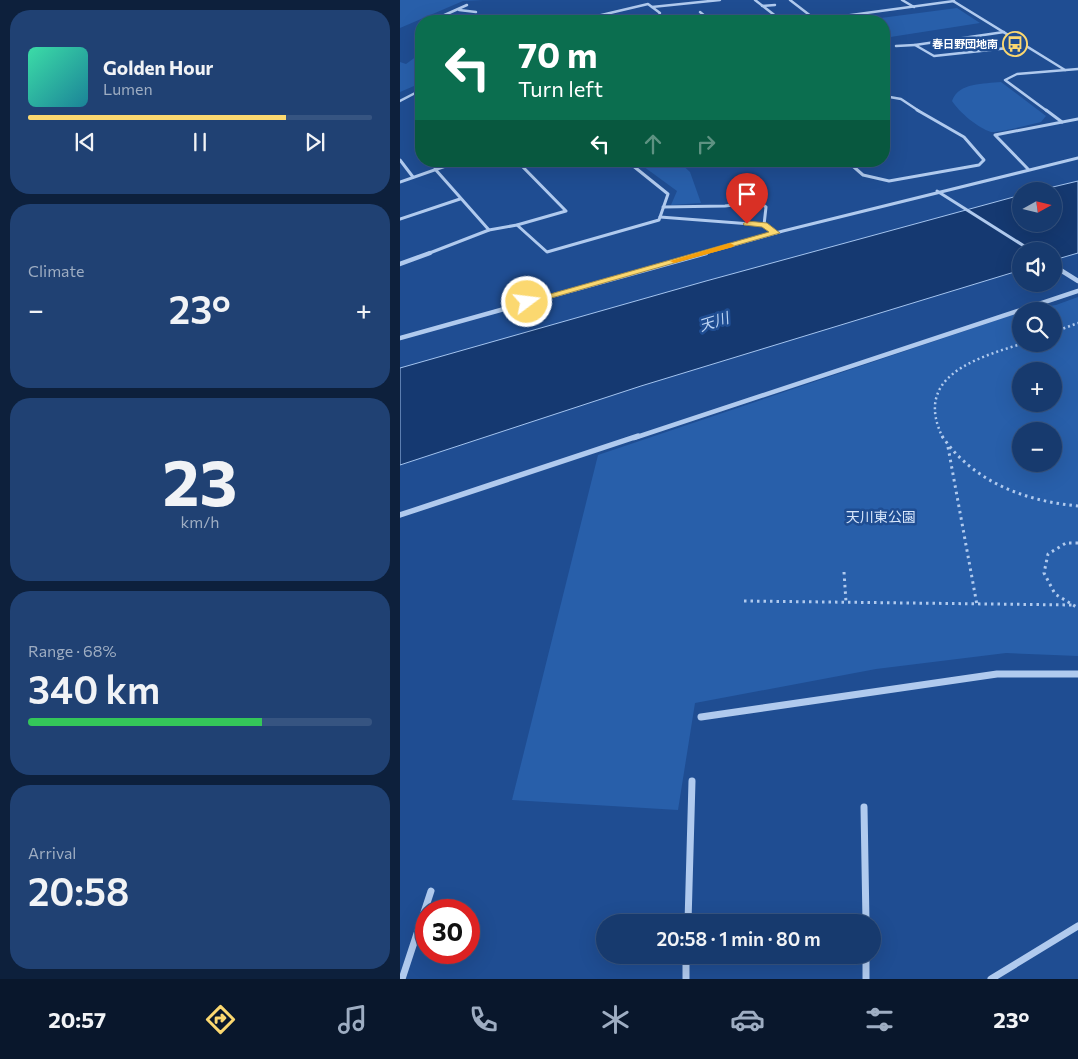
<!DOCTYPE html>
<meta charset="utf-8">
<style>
:root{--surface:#173a6e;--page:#204173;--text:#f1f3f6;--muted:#9eadc2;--line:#365481;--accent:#fbd870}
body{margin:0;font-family:Commissioner,"Noto Sans JP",sans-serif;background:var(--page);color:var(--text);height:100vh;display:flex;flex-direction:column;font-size:19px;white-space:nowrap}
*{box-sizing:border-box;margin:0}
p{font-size:16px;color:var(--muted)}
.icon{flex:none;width:28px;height:28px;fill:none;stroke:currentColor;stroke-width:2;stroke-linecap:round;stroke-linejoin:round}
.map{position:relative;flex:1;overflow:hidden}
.details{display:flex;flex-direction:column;gap:10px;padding:10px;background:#0d203c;width:400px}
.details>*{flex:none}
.banner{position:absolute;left:15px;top:15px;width:475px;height:152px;border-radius:20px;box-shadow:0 5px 20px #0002,0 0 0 1px var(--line);background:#0b6e4f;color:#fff;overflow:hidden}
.needle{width:32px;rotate:82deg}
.buttons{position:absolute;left:612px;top:182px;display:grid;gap:10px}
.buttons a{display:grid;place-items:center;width:50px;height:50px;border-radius:50%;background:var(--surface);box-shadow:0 5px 20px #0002,0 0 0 1px var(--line);font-size:25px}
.speed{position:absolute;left:15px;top:899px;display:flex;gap:10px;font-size:25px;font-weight:700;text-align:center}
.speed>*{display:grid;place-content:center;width:65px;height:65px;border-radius:50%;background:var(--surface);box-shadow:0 5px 20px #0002,0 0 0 1px var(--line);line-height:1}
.speed .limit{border:8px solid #d22;background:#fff;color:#111}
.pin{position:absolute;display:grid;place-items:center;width:42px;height:42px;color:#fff;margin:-51px -21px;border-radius:50% 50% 50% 0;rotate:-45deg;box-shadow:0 0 5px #0007}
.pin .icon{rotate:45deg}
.me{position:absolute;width:55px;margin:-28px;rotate:75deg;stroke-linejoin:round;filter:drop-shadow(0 0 4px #0008)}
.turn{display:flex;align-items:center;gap:18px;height:105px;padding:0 20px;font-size:22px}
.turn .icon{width:65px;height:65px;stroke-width:2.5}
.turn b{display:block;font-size:35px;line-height:42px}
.lanes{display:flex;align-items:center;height:48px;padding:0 20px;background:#0003;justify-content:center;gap:25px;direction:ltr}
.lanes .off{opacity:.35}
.big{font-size:38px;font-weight:600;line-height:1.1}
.details .widget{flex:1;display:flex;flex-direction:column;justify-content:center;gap:8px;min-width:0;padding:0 18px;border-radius:20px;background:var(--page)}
.details .dial{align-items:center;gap:0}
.dial b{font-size:65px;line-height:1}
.song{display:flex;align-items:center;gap:15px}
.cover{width:60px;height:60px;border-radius:8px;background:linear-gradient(135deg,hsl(160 70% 55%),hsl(190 70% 35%))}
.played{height:5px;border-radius:2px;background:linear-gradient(90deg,var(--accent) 75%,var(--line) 75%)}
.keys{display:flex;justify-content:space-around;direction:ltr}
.heat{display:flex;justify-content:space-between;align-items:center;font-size:28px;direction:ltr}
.charge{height:8px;border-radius:4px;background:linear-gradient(90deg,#34c759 68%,var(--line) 0)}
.trip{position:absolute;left:196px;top:914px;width:285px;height:50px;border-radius:25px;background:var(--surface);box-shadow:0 5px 20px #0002,0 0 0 1px var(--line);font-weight:600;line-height:50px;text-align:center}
.tab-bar{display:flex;height:80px;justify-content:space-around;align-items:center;background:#09172c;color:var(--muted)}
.tab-bar .icon{width:35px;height:35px}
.tab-bar .selected{color:var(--accent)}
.tab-bar b{font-size:22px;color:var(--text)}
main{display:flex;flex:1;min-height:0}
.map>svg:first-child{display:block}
</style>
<main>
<section class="details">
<div class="widget">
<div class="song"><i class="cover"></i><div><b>Golden Hour</b><p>Lumen</p></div></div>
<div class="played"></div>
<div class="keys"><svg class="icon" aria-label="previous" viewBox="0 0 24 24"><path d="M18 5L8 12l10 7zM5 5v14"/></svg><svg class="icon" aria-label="pause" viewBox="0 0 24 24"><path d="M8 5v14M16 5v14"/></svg><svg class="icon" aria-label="next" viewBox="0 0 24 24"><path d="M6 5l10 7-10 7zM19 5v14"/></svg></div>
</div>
<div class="widget"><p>Climate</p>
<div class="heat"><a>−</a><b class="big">23°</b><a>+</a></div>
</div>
<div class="widget dial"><b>23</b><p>km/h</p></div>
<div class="widget"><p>Range · 68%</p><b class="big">340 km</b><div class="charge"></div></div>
<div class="widget"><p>Arrival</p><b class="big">20:58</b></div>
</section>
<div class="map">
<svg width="678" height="979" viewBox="0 0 678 979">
<rect width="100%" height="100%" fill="#1f4d92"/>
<!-- green -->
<g fill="#285faa" fill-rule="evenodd">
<path d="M0,0h83l-20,1 -63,27z"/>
<path d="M557,8l23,15 -96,15v-17h-26z"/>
<path d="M21,53v16h-3l3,1v13l-21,9v-30l6,2z"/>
<path d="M601,82l45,34 -5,6c-9,2 -43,11 -50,10 -13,-4 -32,-20 -39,-31 7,-19 32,-17 49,-19z"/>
<path d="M236,161h42l12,11 11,31 -30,2 6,-14z"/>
<path d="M678,297v359l-72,-3 -130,16 -181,34 -17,107 -166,-10 86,-345 423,-143v32h33v-33h-30l10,-3 22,-3zM621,371h33v33h-33zM621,431h33v33h-33z"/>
</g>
<!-- water -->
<path fill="#153971" stroke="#a4c4ef" d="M678,181v72l-24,7v-9h-33v19l-380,116 -241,79v-97l306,-87 315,-86v29h33v-33h-18z"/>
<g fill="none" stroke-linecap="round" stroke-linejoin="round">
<!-- path-far1 -->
<g stroke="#b0caee" stroke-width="2.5" stroke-dasharray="2 3" stroke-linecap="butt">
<path d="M654,332l24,-9"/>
<path d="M543,438c-31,-62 34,-80 78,-94"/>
</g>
<!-- path -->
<g stroke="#b0caee" stroke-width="3" stroke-dasharray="2.5 4" stroke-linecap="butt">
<path d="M542,436c31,46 83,65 136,70"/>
<path d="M548,447l29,158"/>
<path d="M678,543h-12l-18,11 -4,19 11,21 23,14"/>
<path d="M444,572l2,30"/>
<path d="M344,601l329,4"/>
</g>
<!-- minor-far4 -->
<g stroke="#b0caee" stroke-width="2.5">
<path d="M355,0l27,21"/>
<path d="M390,0l26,20"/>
<path d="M502,0l12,7"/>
<path d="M553,1l112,69"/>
<path d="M362,6l13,-1"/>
<path d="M252,7l68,-7"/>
<path d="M59,10l17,2"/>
<path d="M300,12l11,9"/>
<path d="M31,21l36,-16"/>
<path d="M176,21l72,-17 12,9 -4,8"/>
<path d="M407,21l147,-20"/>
<path d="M21,27l-2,1 2,1"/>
<path d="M604,32l-89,13 19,11 92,-10"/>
<path d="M496,46l19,-1"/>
<path d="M484,96l17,3 18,12"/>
<path d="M0,101l21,-11"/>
<path d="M647,111l-42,-31 12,-6 61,-5"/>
</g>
<!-- minor-far3 -->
<g stroke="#b0caee" stroke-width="3">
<path d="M646,110l16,12"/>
<path d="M0,160l13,17"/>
<path d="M447,161l16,14 26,6 90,-16 5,-5 -20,-23 -47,-27"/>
<path d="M35,169l54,61"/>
<path d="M628,169l-33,-34 83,-16"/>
<path d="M0,182l60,-21"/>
<path d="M537,191l95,60"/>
<path d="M263,207l62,-1 34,-4 7,5 -2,18"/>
<path d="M260,217l104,8 12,8"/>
<path d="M0,219l60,-20"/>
<path d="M117,225l30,27 112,-32 9,-26 -41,-33"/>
<path d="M27,254l62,-24 28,-5 49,-14 -49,-50"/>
<path d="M301,254l82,-23 295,-73"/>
</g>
<!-- minor-far2 -->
<g stroke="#b0caee" stroke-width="4.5">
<path d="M0,264l30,-11"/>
<path d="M654,266l24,15"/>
<path d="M0,338l306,-85"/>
<path d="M234,438l444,-147"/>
</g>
<!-- minor-far1 -->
<g stroke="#b0caee" stroke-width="5.5">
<path d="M0,515l238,-79"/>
<path d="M595,674h83"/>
</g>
<!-- minor -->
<g stroke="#b0caee" stroke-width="7">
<path d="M301,717l296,-43h81"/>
<path d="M464,807l2,115"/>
<path d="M288,922l4,-141"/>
<path d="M286,955v24"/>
<path d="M466,955v24"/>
<path d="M2,979l29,-88"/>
<path d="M591,979l87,-53"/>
</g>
</g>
<!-- route -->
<path fill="#fbd870" stroke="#a38c49" d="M347,221l20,2 13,10 -250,71 -3,1 -5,-3 247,-70 -7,-5 -18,-2 -1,-1z"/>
<!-- slow -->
<path fill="#f59e0b" d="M330,243l4,2 -1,2 -59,16 -4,-2z"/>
<!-- icons -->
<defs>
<symbol id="bus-ring" viewBox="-11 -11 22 22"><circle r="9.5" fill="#1f4d92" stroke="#fbd870" stroke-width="1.5"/><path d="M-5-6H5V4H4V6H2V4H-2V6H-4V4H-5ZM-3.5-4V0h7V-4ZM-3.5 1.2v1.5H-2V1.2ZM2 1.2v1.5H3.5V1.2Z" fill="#fbd870"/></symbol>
</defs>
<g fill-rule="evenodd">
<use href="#bus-ring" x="601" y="30" width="28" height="28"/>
</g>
<g text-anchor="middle" stroke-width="5" stroke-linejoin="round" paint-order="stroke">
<!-- far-poi labels -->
<g font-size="11" font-weight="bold" fill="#fff" stroke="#1f4d92" text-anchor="end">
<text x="598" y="48">春日野団地南</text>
</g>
<!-- park labels -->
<g font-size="14" fill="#d6e5fa" stroke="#1f4d92">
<text x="481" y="522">天川東公園</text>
</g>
<!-- water labels -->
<g font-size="15" font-style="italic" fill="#bcd4f4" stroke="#1f4d92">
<text transform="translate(314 322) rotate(-17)" y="5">天川</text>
</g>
</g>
</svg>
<div class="buttons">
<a><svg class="needle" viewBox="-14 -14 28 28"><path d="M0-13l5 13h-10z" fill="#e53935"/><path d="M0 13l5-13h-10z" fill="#9eadc2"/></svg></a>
<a><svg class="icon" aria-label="sound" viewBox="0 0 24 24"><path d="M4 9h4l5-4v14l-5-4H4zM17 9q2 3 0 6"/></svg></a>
<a><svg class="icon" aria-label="search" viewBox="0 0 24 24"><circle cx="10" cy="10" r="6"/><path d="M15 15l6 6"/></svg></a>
<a>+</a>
<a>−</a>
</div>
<div class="speed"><div class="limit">30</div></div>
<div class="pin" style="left:347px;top:224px;background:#d93025"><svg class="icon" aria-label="arrive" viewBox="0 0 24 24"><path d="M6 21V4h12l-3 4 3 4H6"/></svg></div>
<svg class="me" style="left:127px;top:302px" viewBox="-20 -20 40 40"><circle r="17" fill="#fbd870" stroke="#fff" stroke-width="3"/><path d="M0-11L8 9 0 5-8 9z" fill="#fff"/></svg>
<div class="trip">20:58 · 1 min · 80 m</div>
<div class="banner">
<div class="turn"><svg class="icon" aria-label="left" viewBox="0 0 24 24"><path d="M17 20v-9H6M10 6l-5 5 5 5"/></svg><div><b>70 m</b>Turn left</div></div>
<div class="lanes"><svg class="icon" aria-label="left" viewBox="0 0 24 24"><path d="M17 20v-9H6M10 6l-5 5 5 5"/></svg><svg class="icon off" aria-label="ahead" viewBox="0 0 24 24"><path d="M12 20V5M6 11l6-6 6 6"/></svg><svg class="icon off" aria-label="right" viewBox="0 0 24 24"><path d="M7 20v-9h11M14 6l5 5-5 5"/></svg></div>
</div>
</div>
</main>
<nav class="tab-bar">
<b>20:57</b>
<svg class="icon selected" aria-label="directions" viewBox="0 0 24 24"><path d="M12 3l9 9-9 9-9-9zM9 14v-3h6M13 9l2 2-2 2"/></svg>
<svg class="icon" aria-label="music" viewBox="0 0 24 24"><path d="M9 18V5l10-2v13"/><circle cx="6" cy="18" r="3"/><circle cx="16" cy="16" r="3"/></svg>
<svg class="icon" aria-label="phone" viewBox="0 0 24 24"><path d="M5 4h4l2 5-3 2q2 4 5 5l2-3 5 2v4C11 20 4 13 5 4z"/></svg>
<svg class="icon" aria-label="climate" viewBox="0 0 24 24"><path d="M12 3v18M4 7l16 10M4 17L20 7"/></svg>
<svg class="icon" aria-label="car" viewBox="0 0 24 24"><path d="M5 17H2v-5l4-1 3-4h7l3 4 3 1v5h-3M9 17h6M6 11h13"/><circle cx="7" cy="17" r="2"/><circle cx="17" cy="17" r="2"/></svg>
<svg class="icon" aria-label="filters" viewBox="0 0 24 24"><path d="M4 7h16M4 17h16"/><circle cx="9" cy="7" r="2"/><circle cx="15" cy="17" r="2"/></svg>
<b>23°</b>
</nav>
